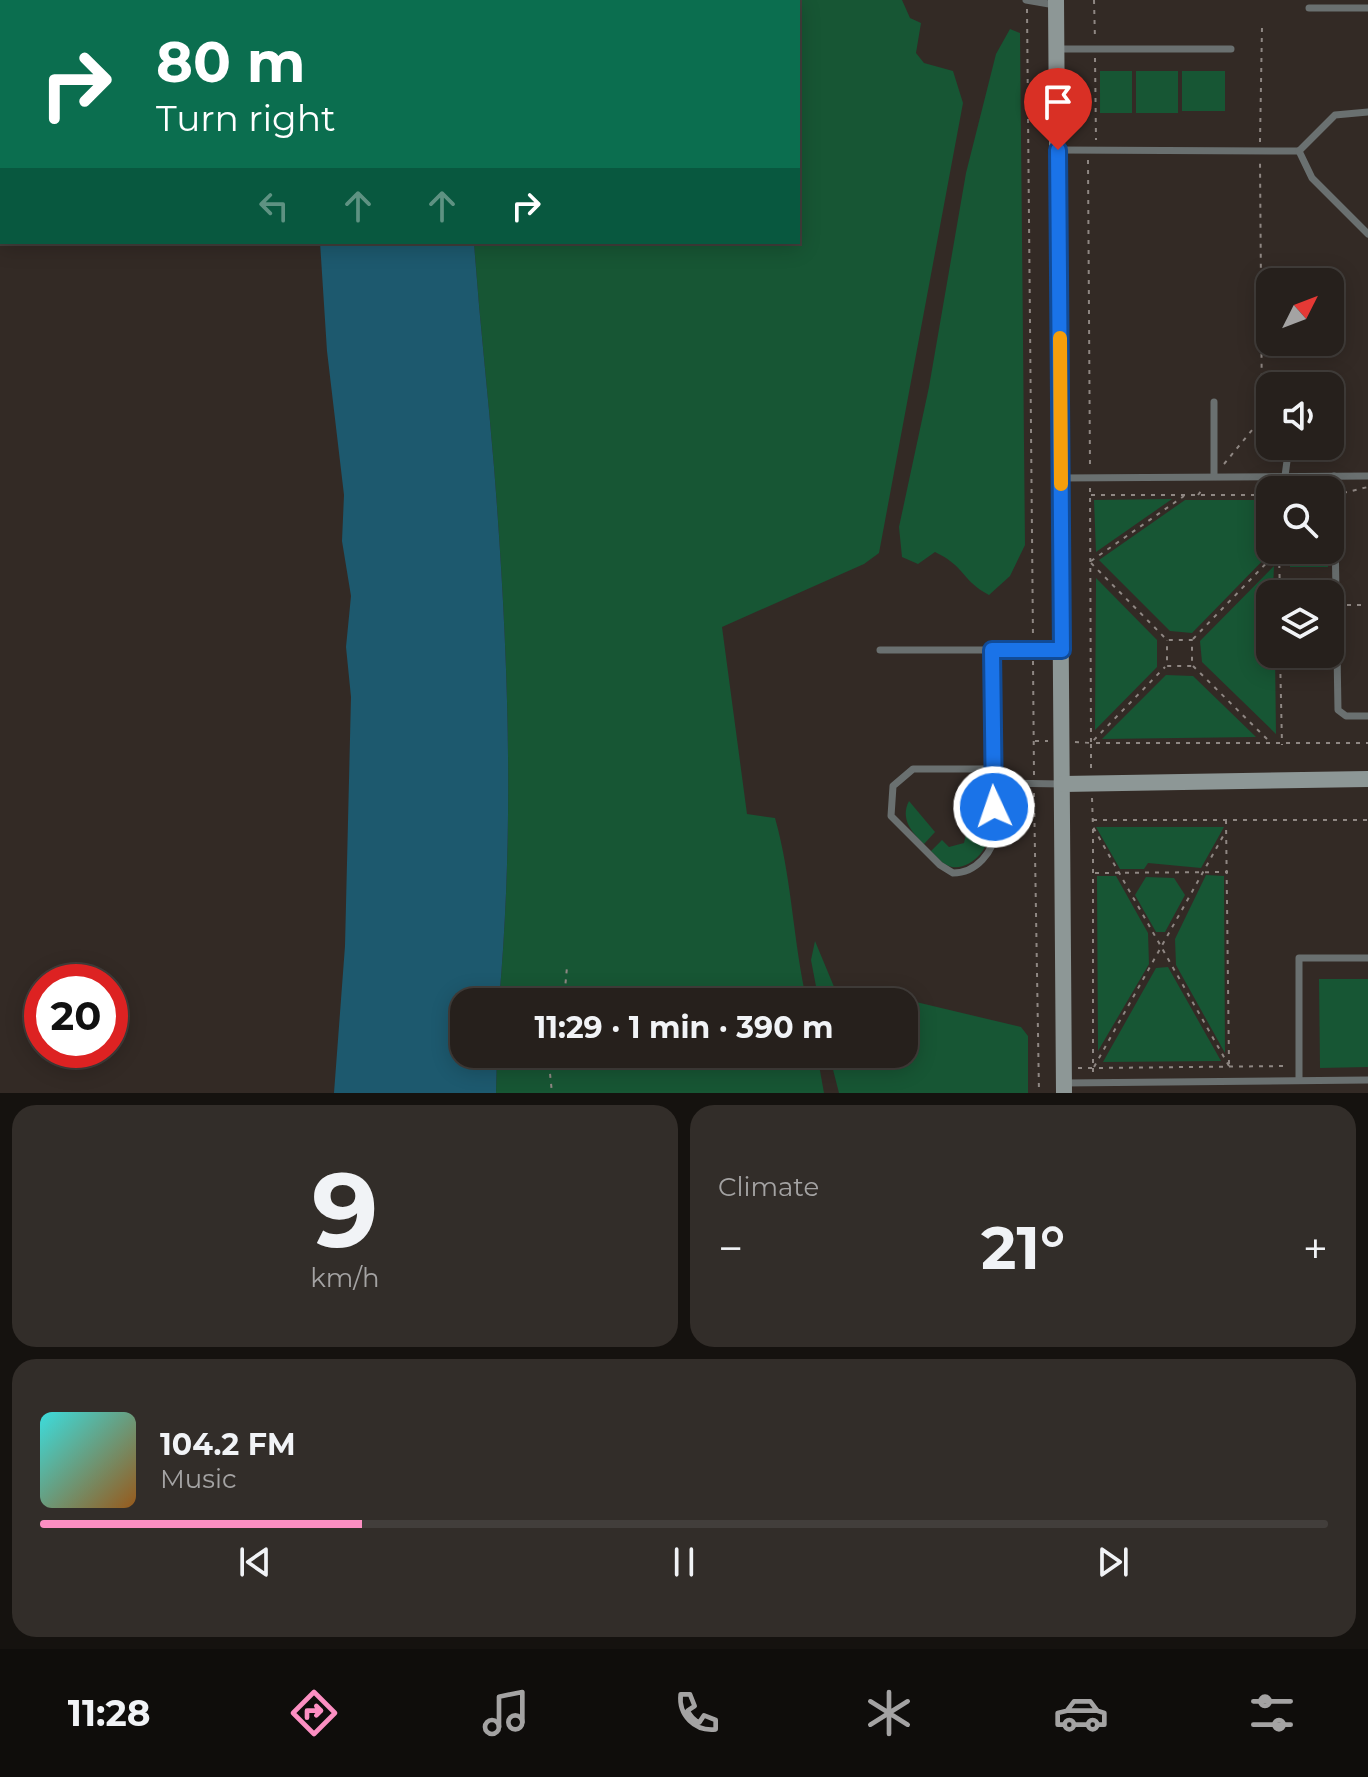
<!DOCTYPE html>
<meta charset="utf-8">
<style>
:root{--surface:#26201c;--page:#322d29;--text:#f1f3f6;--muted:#a4a3a3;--line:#423e3b;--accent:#fc8fc2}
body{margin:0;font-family:Montserrat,sans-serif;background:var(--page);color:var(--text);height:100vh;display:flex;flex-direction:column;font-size:30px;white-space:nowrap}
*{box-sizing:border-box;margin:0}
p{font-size:26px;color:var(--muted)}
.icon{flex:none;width:44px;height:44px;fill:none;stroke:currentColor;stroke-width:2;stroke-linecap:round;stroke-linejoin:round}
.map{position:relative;height:1093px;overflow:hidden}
.drawer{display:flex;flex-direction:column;gap:12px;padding:12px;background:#15120f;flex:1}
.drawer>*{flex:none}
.guide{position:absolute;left:0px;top:0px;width:800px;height:244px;box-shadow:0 4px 20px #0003,0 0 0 2px var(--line);background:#0b6e4f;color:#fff;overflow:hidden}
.needle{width:52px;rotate:48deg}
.controls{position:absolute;left:1256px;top:268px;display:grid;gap:16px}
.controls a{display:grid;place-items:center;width:88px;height:88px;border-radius:16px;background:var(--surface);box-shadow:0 4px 20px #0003,0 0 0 2px var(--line);font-size:40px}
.speed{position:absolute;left:24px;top:964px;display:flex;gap:16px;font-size:40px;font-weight:700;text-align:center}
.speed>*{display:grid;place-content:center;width:104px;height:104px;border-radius:50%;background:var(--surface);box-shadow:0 4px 20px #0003,0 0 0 2px var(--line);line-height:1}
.speed .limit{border:12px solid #d22;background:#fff;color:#111}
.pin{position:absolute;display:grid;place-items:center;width:68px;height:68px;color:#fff;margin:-82px -34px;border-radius:50% 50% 50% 0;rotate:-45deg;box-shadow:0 0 8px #0007}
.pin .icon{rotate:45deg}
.me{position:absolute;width:88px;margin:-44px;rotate:357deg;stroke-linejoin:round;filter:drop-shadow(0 0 6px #0008)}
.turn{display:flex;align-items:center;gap:28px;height:168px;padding:0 24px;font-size:36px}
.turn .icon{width:104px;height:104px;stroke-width:2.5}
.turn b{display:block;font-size:56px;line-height:68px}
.lanes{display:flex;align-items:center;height:76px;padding:0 24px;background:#0003;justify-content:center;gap:40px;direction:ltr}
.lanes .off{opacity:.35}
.big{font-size:60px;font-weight:700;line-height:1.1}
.drawer .card{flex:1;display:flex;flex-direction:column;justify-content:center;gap:12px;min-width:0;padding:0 28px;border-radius:24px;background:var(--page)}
.drawer .dial{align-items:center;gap:0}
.dial b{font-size:104px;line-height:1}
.song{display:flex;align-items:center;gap:24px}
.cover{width:96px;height:96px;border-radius:12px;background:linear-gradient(135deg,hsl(180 70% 55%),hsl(30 70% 35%))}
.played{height:8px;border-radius:4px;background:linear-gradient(90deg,var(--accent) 25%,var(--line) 25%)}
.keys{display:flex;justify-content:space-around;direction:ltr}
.heat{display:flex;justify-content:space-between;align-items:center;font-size:44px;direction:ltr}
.drawer .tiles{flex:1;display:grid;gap:12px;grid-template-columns:1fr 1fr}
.card:last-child{grid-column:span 2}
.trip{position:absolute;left:450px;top:988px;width:468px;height:80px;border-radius:24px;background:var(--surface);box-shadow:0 4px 20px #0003,0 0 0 2px var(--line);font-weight:700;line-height:80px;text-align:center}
.tab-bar{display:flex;height:128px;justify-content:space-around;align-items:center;background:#0f0d0b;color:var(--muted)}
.tab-bar .icon{width:56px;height:56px}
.tab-bar .selected{color:var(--accent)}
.tab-bar b{font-size:36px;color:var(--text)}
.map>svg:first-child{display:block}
</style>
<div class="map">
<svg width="1368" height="1093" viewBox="0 0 1368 1093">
<rect width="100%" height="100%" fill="#332a25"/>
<!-- green -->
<g fill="#175634">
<path d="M795,0h107l8,18 11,5 -5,30 8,10 29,8 10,32 -84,450 -15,11 -142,63 25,187 28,4c17,60 18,123 32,184h-308c16,-179 9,-357 -5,-535 -6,-75 -15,-150 -20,-225h324v-240h-5z"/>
<path d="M1010,29l10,4 5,512 -15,31 -21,19c-27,-14 -24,-29 -54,-43l-17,12 -16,-7 -3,-30 30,-140 37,-214 30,-119z"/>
<rect x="1100" y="71" width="32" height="42"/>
<rect x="1136" y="71" width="42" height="42"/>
<rect x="1182" y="71" width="43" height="40"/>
<path d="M1172,499l-76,53 -2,-52z"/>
<path d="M1185,500h85v50h3l-81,83 -22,-2 -71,-71z"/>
<rect x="1290" y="550" width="38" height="17"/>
<path d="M1274,566l-4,88h5l1,80 -74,-72 -2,-21z"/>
<path d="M1096,578l61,62v27l-62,63z"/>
<path d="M1166,675l27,1 63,61 -154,2z"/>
<path d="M909,801l26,31 -11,12c-13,-12 -24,-26 -15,-43z"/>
<path d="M972,808l17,20c3,18 -17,42 -37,39 -9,-2 -15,-10 -21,-16l11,-11 7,7 15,-4 3,-13 -8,-9z"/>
<path d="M1096,827h128l-23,41 -53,-5 -4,6h-24z"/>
<path d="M1206,875l18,1 1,177 -49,-88 -1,-26z"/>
<path d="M1097,876h19l32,57 1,31 -51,87z"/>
<path d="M1146,877l28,1 11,17 -20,37h-9l-21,-37z"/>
<path d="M815,941l22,53 7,4 72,4 105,25 7,9v57h-189l-10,-39h75v-52h-85l-8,-42z"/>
<path d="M1168,967l53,94 -118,1 53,-94z"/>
<path d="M1319,979h49v88l-48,1z"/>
<path d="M497,1054h320l7,39h-328z"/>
</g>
<!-- water -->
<g fill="#1d596e">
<rect x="258" y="0" width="214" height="2"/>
<path d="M320,242h154c5,75 14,150 20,225 14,178 21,356 5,535h-35v52h33l-1,39h-162l11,-147 6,-249 -5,-50 5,-51 -9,-55 2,-46 -17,-144z"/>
</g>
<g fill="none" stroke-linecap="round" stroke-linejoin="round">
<!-- path -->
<g stroke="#8f8783" stroke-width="2" stroke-dasharray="4 6" stroke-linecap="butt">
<path d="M1094,0l1,40"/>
<path d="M1027,9l6,630"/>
<path d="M1095,58l1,82"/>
<path d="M1260,142l2,-115"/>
<path d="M1088,160l2,309"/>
<path d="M1224,464l38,-46 -2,-258"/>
<path d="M1090,488l1,255"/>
<path d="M1343,493l25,-6"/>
<path d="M1091,495h179"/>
<path d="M1198,495l6,-8"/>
<path d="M1279,554l1,40"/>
<path d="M1091,561l93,-65"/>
<path d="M1091,563l76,77h25v26h-25v-26"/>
<path d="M1347,605h15"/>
<path d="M1193,639l86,-89"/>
<path d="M1280,654l2,91"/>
<path d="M1033,661l1,114"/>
<path d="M1193,666l78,77"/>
<path d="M1035,741h13"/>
<path d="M1075,742l16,1 74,-76"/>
<path d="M1091,768v-25h277"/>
<path d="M1034,793l5,300"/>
<path d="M1092,798l1,29 136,239"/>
<path d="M1093,820h275"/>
<path d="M1226,820l3,245"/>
<path d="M1093,829v238"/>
<path d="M1095,873l133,-1"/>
<path d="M559,1002l6,-13 2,-22"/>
<path d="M548,1054l4,39"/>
<path d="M1094,1067l132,-236"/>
<path d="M1078,1068h14"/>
<path d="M1093,1072v-4l194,-2"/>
</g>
<!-- lane -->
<g stroke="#6a7070" stroke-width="7">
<path d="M1026,0l29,5"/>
<path d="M1309,8h59"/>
<path d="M1057,49h174"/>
<path d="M1058,150l241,1"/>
<path d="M1299,151l13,27 56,56"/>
<path d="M1299,151l36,-36 33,-3"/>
<path d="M1214,402v74"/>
<path d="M1285,476l4,-30"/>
<path d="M1334,476l4,234 8,6h22"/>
<path d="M1061,478l307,-2"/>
<path d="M880,650h180"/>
<path d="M991,769h-78l-20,17 -2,30 49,49 13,8c23,0 41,-21 42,-42l-3,-181"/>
<path d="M992,783l70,1"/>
<path d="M1299,1080v-122h69"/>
<path d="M1064,1083l304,-3"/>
</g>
<!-- secondary -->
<g stroke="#8d9796" stroke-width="16">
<path d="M1056,0l8,1093"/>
<path d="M1063,784l305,-5"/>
</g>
</g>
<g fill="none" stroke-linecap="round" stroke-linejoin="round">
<defs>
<path id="route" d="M994,807l-2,-157h70l-4,-500"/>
</defs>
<!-- route casing -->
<use href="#route" stroke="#114b97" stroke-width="20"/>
<!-- route -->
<use href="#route" stroke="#1a73e8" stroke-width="14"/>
<!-- slow -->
<path stroke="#f59e0b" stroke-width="14" d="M1060,338l1,146"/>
</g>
</svg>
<div class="controls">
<a><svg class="needle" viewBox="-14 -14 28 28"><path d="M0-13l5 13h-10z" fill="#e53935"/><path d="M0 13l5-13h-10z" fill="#a4a3a3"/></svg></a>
<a><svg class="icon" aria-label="sound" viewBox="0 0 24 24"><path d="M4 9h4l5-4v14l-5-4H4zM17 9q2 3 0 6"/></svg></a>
<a><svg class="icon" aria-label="search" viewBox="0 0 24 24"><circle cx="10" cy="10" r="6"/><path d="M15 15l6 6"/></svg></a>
<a><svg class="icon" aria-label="layers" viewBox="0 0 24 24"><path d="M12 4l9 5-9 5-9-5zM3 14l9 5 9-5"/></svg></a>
</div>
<div class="speed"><div class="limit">20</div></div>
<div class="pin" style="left:1058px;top:150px;background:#d93025"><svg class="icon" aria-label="arrive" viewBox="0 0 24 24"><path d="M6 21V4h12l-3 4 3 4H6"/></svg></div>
<svg class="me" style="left:994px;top:807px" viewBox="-20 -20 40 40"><circle r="17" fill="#1a73e8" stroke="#fff" stroke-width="3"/><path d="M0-11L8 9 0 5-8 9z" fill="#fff"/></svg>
<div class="trip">11:29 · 1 min · 390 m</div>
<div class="guide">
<div class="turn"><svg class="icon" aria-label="right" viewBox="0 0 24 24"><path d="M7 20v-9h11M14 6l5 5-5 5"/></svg><div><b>80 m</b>Turn right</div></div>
<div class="lanes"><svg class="icon off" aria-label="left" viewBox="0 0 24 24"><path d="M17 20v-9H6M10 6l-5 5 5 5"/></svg><svg class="icon off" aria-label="ahead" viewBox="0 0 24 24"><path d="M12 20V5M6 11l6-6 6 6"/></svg><svg class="icon off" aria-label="ahead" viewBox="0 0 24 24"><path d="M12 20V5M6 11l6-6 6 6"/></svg><svg class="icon" aria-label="right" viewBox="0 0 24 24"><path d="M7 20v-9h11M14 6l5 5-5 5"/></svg></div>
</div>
</div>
<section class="drawer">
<div class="tiles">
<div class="card dial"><b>9</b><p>km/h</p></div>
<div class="card"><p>Climate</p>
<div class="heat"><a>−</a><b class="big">21°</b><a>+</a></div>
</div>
<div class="card">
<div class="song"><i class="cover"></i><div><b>104.2 FM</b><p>Music</p></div></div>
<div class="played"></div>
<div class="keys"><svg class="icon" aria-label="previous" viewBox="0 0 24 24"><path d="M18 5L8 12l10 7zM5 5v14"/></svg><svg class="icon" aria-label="pause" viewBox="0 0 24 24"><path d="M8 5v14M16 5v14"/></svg><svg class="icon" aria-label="next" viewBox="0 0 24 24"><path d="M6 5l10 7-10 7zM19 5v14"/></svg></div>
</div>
</div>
</section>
<nav class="tab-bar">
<b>11:28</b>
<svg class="icon selected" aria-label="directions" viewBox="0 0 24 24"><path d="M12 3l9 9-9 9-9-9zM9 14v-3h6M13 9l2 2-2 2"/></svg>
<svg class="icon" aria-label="music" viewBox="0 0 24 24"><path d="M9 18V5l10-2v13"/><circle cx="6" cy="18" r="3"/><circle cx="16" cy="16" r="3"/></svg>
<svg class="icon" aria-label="phone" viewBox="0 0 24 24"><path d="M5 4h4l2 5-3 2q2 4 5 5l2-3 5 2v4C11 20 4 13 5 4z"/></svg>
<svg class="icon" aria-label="climate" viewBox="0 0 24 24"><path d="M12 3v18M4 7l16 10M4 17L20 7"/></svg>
<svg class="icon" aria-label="car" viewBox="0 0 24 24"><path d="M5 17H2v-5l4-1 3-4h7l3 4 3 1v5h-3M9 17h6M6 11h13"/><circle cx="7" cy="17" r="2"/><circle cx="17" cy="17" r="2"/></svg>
<svg class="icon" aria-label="filters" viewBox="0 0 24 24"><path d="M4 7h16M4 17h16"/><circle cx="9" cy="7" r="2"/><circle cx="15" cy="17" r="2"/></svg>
</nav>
